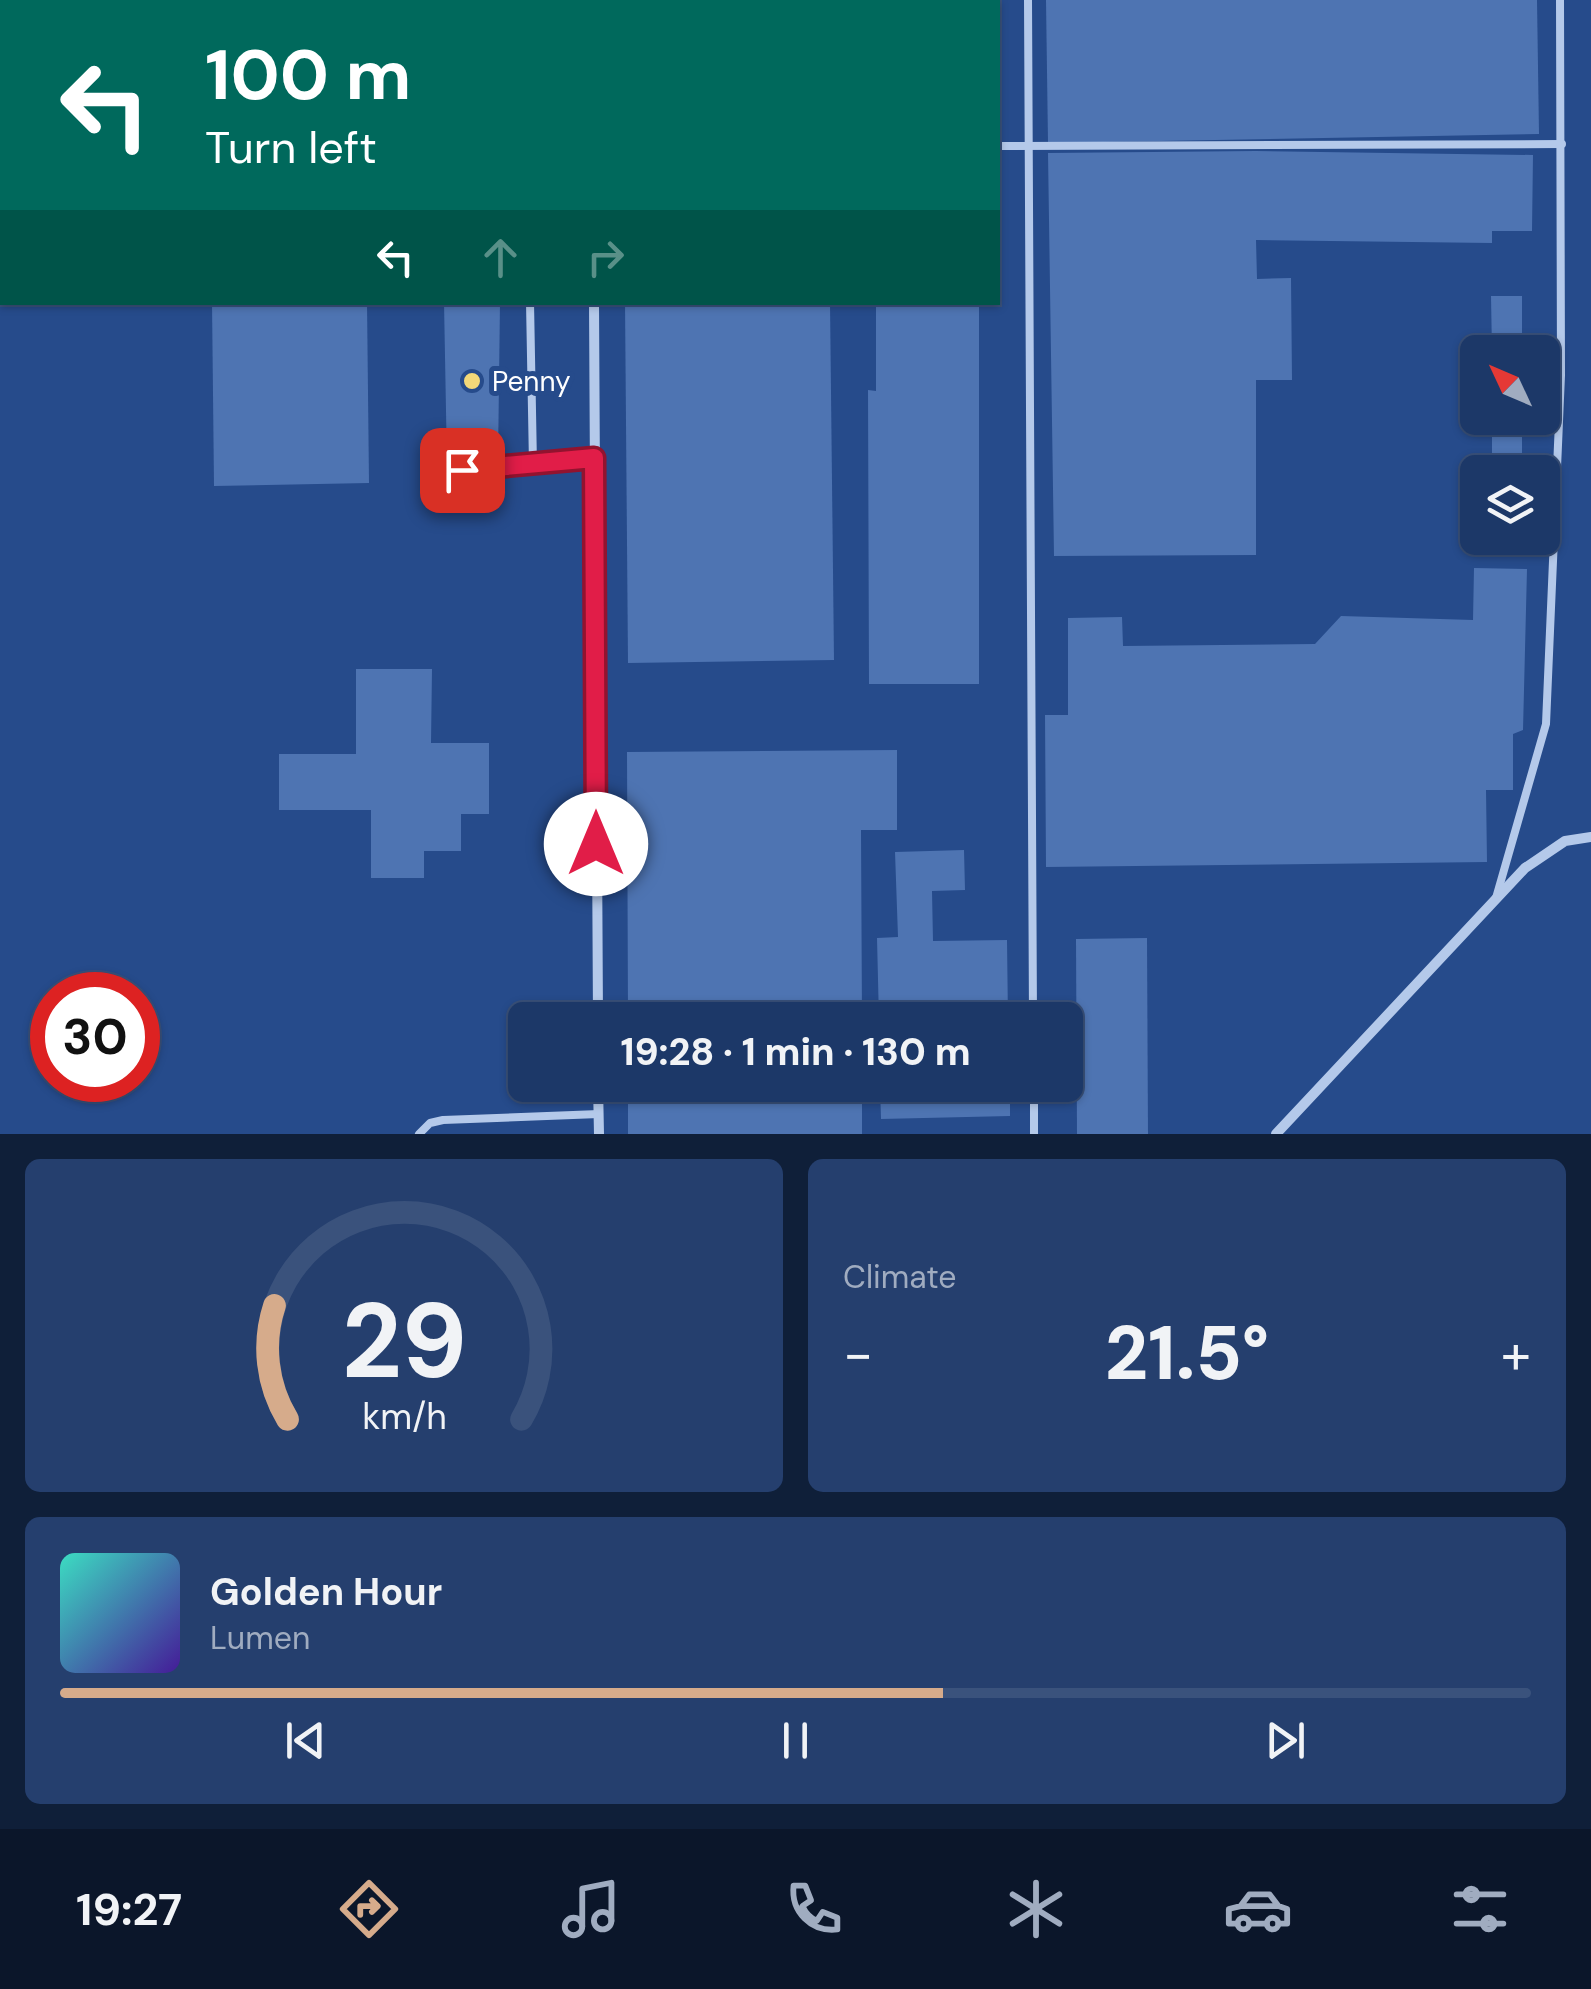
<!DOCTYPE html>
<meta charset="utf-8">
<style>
:root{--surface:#1c3868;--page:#253f6e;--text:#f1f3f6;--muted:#a0acc0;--line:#3a527c;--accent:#d6ab8b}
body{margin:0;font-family:"DM Sans",sans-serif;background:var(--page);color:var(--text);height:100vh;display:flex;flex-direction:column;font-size:38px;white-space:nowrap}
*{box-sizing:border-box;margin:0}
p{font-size:32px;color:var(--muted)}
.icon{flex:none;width:55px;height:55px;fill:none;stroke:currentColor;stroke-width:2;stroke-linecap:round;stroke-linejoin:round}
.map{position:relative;height:1134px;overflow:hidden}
.drawer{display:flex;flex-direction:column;gap:25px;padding:25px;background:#0f1f39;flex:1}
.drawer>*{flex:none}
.guide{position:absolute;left:0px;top:0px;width:1000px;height:305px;box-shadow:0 2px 8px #0004,0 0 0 2px var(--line);background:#00695c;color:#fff;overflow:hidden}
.needle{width:65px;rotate:314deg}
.controls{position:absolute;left:1460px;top:335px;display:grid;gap:20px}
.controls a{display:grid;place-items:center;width:100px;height:100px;border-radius:15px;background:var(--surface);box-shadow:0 2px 8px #0004,0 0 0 2px var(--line);font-size:50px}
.speed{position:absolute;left:30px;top:972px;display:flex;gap:20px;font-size:50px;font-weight:700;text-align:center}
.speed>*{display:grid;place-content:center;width:130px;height:130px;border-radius:50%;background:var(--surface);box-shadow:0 2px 8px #0004,0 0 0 2px var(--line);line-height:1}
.speed .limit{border:15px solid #d22;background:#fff;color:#111}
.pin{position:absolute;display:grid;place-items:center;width:85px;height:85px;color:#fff;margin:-42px;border-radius:20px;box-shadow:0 5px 15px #0006}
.me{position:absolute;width:110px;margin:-55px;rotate:0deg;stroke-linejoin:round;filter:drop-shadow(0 0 8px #0008)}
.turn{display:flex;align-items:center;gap:35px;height:210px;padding:0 40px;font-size:45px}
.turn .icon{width:130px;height:130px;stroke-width:2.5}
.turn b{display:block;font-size:70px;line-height:85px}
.lanes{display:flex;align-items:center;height:95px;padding:0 40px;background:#0003;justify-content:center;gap:50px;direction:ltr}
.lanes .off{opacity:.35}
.big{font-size:75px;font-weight:800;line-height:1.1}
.drawer .card{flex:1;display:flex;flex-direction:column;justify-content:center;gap:15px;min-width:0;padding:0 35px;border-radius:15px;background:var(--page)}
.drawer .dial{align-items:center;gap:0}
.dial svg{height:260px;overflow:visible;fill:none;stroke:var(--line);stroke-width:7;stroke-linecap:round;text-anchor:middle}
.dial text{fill:var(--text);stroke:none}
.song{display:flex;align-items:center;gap:30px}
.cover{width:120px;height:120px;border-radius:15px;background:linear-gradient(135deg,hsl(170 70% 55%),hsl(260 70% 35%))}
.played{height:10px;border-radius:5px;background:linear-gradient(90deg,var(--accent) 60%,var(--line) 60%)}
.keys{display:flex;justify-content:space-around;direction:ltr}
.heat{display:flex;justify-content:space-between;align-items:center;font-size:55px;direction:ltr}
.drawer .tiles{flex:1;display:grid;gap:25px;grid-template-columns:1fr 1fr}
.card:last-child{grid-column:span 2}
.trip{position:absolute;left:508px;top:1002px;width:575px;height:100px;border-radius:15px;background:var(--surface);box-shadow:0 2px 8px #0004,0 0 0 2px var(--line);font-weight:800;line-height:100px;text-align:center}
.dock{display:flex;height:160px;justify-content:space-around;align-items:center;background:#0b162a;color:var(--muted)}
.dock .icon{width:70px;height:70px}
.dock .selected{color:var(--accent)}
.dock b{font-size:45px;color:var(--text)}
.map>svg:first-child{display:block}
</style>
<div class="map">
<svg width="1591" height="1134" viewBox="0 0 1591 1134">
<rect width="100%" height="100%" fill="#264b8b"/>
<!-- building -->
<g fill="#4e74b2">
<path d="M1046,0h491l2,134 -491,9z"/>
<path d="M1256,151l277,4 -1,76h-40v12l-236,-3 1,39 34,-1 1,102h-36v175l-202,1 -6,-403z"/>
<path d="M1491,296h31v56h-30z"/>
<path d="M212,302h155l2,181 -155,3z"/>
<path d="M444,302h56l-2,158 -51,5z"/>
<path d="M625,302h205l4,358 -206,3z"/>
<path d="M876,302h103v382h-110l-1,-294 8,1z"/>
<rect x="1492" y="418" width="30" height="54"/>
<path d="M1474,568l53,1 -4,161 -10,4v56h-27l1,72 -441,5 -1,-152h23v-97l54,-1 1,29 192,-2 26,-28 132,4z"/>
<path d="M356,669h76l-1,74h58v71h-28v37h-37v27h-53v-68h-92v-56h77z"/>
<path d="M897,750v80h-36l1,190h-234l-1,-268z"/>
<path d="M964,850l1,40 -33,1 1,50 74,-1 1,80h-129l-2,-82 21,-1 -3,-85z"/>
<path d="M1147,938l1,196h-71l-1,-195z"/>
<rect x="628" y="1085" width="234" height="49"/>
<path d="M880,1085h130v31l-129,3z"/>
</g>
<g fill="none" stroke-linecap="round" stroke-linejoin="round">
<!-- service -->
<g stroke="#b4c9ea" stroke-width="8">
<path d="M1028,0l5,1020"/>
<path d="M998,146l564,-2"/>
<path d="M530,302l3,163 62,-7"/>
<path d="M426,473l107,-8"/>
<path d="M1496,898l50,-174 15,-349 -1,-375"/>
<path d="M1034,1085v49"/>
<path d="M419,1134l11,-11 13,-3 156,-6"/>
</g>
<!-- minor -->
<g stroke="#b4c9ea" stroke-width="10">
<path d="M593,0v2"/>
<path d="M594,302l4,718"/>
<path d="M598,1085l1,49"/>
<path d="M1276,1134l249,-266 40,-27 26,-4"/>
</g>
</g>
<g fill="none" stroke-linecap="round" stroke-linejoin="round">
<defs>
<path id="route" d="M462,470l132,-12 2,386"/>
</defs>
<!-- route casing -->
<use href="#route" stroke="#92132f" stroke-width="25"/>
<!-- route -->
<use href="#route" stroke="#e11d48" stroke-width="18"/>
</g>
<!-- markers -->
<circle fill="#f3d879" stroke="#264b8b" stroke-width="4" cx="472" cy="381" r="10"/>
<g text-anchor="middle" stroke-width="10" stroke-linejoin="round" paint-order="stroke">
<!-- poi labels -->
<g font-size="28" fill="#fff" stroke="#264b8b" text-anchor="start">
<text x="492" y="391">Penny</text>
</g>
</g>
</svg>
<div class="controls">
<a><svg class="needle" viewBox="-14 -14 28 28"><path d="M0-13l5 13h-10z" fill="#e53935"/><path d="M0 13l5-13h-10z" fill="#a0acc0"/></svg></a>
<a><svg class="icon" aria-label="layers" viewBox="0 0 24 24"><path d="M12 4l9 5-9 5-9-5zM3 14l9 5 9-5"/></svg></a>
</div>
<div class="speed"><div class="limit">30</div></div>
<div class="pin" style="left:462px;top:470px;background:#d93025"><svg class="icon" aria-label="arrive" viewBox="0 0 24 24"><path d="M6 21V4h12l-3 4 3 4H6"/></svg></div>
<svg class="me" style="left:596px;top:844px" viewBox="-20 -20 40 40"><circle r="19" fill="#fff"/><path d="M0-13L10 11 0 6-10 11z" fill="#e11d48"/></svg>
<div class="trip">19:28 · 1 min · 130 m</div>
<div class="guide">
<div class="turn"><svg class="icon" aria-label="left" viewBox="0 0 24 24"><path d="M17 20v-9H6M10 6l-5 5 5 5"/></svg><div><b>100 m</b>Turn left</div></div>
<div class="lanes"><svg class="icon" aria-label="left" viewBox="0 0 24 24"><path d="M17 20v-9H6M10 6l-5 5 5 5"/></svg><svg class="icon off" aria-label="ahead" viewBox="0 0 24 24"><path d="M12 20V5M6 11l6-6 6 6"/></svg><svg class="icon off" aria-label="right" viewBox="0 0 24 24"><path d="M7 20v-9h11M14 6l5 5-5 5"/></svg></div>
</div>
</div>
<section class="drawer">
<div class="tiles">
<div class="card dial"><svg viewBox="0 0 100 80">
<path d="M14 69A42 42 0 1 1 86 69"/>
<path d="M14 69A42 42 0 0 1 10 34" stroke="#d6ab8b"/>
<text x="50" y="56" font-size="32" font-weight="700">29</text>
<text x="50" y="72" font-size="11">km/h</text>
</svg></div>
<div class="card"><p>Climate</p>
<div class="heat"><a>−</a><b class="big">21.5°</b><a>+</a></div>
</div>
<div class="card">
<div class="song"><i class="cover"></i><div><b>Golden Hour</b><p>Lumen</p></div></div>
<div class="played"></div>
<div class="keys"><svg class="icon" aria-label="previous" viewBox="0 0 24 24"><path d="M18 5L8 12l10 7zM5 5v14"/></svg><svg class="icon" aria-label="pause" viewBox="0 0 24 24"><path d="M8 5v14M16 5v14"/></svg><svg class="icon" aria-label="next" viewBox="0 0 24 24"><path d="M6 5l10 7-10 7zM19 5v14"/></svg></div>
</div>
</div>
</section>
<nav class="dock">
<b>19:27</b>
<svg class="icon selected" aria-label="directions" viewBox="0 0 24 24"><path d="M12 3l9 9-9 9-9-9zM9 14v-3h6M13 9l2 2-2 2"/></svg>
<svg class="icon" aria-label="music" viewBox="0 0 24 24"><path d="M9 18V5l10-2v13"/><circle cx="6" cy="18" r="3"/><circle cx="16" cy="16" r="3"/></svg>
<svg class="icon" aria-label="phone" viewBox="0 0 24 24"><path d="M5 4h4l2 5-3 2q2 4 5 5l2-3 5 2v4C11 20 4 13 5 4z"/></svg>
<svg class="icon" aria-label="climate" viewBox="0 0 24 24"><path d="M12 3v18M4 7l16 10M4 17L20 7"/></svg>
<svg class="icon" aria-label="car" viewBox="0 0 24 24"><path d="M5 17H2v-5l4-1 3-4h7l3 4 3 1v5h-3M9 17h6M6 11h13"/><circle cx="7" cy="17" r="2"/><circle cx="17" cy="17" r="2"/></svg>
<svg class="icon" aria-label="filters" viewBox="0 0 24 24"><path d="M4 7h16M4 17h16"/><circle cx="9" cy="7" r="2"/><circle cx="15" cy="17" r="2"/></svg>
</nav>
